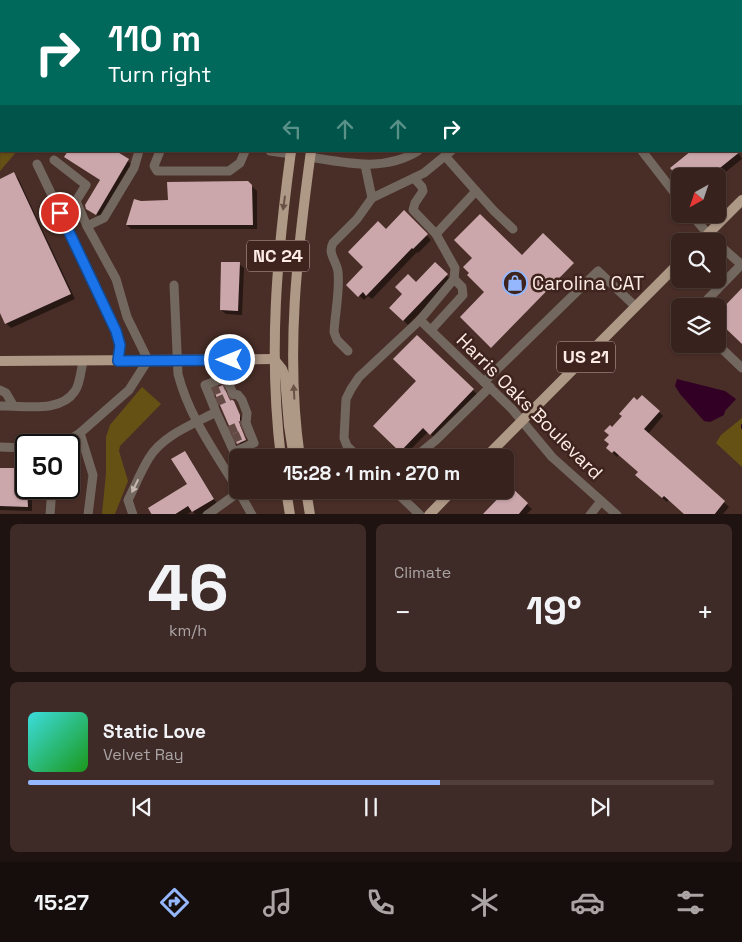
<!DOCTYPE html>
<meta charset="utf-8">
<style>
:root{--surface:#37221d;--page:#3e2a26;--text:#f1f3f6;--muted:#aaa4a4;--line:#513f3b;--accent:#94b7fd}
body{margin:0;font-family:"Space Grotesk",sans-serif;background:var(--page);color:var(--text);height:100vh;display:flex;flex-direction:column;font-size:19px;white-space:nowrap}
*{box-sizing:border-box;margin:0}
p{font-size:16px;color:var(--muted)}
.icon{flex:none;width:28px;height:28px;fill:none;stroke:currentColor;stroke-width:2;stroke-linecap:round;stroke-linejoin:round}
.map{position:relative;height:514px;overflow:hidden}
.sheet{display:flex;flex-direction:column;gap:10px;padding:10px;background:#1e1310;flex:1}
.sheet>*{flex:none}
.banner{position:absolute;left:0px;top:0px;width:742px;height:152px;box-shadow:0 1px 4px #0004,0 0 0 1px var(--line);background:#00695c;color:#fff;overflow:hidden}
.needle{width:32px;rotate:220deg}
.controls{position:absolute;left:671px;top:168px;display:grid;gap:10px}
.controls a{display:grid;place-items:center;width:55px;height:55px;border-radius:8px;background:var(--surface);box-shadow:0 1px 4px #0004,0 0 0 1px var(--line);font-size:25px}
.speed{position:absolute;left:15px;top:434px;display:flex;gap:10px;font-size:25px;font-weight:700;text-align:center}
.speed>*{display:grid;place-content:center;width:65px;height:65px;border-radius:50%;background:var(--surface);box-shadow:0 1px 4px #0004,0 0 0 1px var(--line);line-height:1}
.speed .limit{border:2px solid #111;border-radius:8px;background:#fff;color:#111}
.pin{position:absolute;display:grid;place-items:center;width:42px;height:42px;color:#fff;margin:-21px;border:2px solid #fff;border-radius:50%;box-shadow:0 1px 5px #0007}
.me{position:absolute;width:55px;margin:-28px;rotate:270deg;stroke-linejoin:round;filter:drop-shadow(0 0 4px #0008)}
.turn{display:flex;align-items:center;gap:18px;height:105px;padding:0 25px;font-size:22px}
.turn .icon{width:65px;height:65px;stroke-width:2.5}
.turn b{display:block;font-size:35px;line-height:42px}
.lanes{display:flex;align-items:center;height:48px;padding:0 25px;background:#0003;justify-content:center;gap:25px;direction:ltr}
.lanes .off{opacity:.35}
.big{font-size:38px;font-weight:800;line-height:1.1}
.sheet .card{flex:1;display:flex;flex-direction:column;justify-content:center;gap:8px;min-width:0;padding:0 18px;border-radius:8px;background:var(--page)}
.sheet .dial{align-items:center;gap:0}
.dial b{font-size:65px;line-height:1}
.song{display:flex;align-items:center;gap:15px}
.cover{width:60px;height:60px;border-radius:8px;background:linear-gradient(135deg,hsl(180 70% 55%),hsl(120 70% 35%))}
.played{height:5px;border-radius:2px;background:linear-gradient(90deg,var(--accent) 60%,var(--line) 60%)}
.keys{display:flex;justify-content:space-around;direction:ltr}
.heat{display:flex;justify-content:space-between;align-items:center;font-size:28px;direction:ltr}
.sheet .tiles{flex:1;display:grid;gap:10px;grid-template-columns:1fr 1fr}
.card:last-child{grid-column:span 2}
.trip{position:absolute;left:229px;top:449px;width:285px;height:50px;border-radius:8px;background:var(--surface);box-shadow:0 1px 4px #0004,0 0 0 1px var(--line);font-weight:800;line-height:50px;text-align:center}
.menu{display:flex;height:80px;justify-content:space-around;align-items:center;background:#160e0c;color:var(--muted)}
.menu .icon{width:35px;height:35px}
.menu .active{color:var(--accent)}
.menu b{font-size:22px;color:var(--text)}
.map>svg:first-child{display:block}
</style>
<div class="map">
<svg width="742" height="515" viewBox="0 0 742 515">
<rect width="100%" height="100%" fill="#492e27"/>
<!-- green -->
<g fill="#665115">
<path d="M49,0h240v1h-241z"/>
<path d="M1,70v81h16l-17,20z"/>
<path d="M142,387l19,17 -41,42 -1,5 9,30 -13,33h-13l4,-41v-36l4,-12z"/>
<path d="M742,418v49l-26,-24 5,-8z"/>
</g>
<!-- water -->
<path fill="#320024" d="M677,379l48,12 11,8 -11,12 -1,4 -14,7 -6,-1 -24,-27 -5,-8z"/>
<!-- shadow -->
<g fill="#0007">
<path d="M403,0h52l-52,1z"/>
<path d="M694,0h18l1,1h-18z"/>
<path d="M741,32l1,1v19l-1,-1z"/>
<path d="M741,108l1,1v23h-1z"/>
<path d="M113,151l20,14 -32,53 -14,-10 14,-27 -35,-24z"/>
<path d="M737,151l5,8 -24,19v-2h-38v2l-8,-10z"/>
<path d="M14,174l4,4 57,121 -64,29 -5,-5 -6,-13v-130z"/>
<path d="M247,182l10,9v38h-126l-4,-4 14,-23h28z"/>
<path d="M404,212l27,28 -13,13 -1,-1 -45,47 -4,-3 -4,4 -16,-15 17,-18 21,-36z"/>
<path d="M543,235l30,29 -81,83 -31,-30z"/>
<path d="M239,264l5,4 -2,47 -16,-1 -5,-4z"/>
<path d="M435,264l16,16 -43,45 -17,-17z"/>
<path d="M417,336l60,58 -42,44 -7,-6 -23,23 -30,-29 42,-45z"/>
<path d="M228,399l7,4 6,15v10l5,13 -6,3z"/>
<path d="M659,412l4,4 -15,18 81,73 -7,8h-36l-17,-16 -2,3 -25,-23 -3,-6 -20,-19 -2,3 -10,-9 3,-4 2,-15z"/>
<path d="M184,453l5,4 28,47 -17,11h-4l-4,-4 -6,4h-33l36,-31z"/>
<path d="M0,470h26v18h6v23l-32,-1z"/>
<path d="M510,488l22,21 -6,6h-42z"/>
</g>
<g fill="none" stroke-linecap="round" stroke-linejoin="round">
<!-- stream -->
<path stroke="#320024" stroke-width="2" d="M742,425v3"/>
</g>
<!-- building -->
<g fill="#cba7ac">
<path d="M68,151h48l13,8 -33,56 -10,-6 -1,-4 15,-25 -36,-23z"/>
<path d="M691,151h50l-31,25h-33l-7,-8z"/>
<path d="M14,172l57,122 -66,30 -5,-11v-134z"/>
<path d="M248,181l4,4 1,40h-127l8,-26 7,2 27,-1 -1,-18z"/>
<path d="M404,210l24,24 -15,15 -1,-1 -46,48 -3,-4 -5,5 -12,-12 17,-18 -15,-15 30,-31 8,8z"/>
<path d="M480,214l42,41 21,-22 31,30 -83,85 -31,-31 24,-25 -17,-17 2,-2 -6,-6 9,-9 -18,-18z"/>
<path d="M221,262h19l-2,49 -18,-1z"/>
<path d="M435,262l13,12 -45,47 -14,-13 13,-14 -7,-7 13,-13 8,8z"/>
<path d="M742,288v56l-24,-23v-8z"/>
<path d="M417,335l57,54 -44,46 -7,-7 -23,24 -27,-26 43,-45 -23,-22z"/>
<path d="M223,385l6,13 5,3 6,14v10l6,15 -9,4 -24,-55z"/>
<path d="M642,395l18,16 -16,18 81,72 -11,14h-29l-21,-19 -2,2 -27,-23 3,-3 -24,-21 -2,2 -6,-5 3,-4 -5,-4 5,-5 -5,-4 6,-6 2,2 10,-11 -3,-2 15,-17 3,3z"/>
<path d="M185,451l29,48 -22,13 -4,-6 -14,9h-22l-4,-7 39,-24 -16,-25z"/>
<path d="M0,468h26l2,39 -28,-1z"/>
<path d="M510,486l18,17 -10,12h-36z"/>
</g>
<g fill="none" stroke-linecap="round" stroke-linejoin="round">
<!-- minor-tunnel -->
<g stroke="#644a44" stroke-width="9" stroke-dasharray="9 4.5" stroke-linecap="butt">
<path d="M211,392l16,-7"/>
<path d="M216,402l16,-7"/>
<path d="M228,431l16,-7"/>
<path d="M232,439l16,-7"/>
</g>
<!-- minor -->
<g stroke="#73685f" stroke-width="9">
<path d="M0,8l1,2"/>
<path d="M160,151l-6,15 3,5h72l11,-8 5,-12"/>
<path d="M270,151l21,3"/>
<path d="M642,151l38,49"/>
<path d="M445,156l31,35"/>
<path d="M310,157c37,6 74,15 108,-6"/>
<path d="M54,160l32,25 -10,16 11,25"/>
<path d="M37,164l80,167 3,14 -2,16"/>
<path d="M365,165l7,33 52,-25 27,-22"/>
<path d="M414,178l8,9 1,4 -8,12 -2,7 23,24"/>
<path d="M691,214l23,27"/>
<path d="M718,244l24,21"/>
<path d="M174,285l4,89c11,43 37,78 60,116"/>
<path d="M701,306l40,-41"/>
<path d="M420,320l92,89 40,48 65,58"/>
<path d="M431,330l32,-35 -1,-8 -8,-8"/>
<path d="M717,344l25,24"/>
<path d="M348,351l-11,-11 -3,-8c1,-18 6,-42 4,-60 -1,-11 -11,-18 -5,-29l24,-24 15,-21"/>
<path d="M484,382l114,-111 38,36"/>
<path d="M0,390l6,3 7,12"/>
<path d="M0,406c23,-1 60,8 75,-15 5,-7 6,-21 8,-30"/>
<path d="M80,433l13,42 -5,40"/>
<path d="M61,445l19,-12 49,-43 19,-30 -21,-43 -11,-38 -29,-53 17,-8 30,-50 5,-17"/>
<path d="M0,447l26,1"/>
<path d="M359,458l-12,-12 -3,-8 2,-39 5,-10 8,-12 61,-57 34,-41 1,-11 -19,-34 40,-43 18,20 19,18"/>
<path d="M414,458l22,-18 54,-53"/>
<path d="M238,490l14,25"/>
<path d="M394,490l26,25"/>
<path d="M50,515l2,-27"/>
<path d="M133,515l-5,-15c7,-14 13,-29 21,-42 14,-23 45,-34 67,-46l-11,-27 19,-7 3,1 6,15 5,1 4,5 5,13 -1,10 8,20 -20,9 -18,-40"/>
<path d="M207,515l32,-23"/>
<path d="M590,515l11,-14"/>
</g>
<!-- major -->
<g stroke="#ae9886" stroke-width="10">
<path d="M312,1v-1"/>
<path d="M331,1v-1"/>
<path d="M701,241l41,-41"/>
<path d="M274,359l8,10 3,8 4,49 5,32"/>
<path d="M0,361l274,-2"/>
<path d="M281,458c-13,-106 -4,-203 10,-307"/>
<path d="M300,458c-15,-103 -3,-205 11,-307"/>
<path d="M485,458l195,-196"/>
<path d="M286,490l4,25"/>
<path d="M306,490l4,25"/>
<path d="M429,515l24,-25"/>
</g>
</g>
<!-- one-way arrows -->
<defs><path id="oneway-solid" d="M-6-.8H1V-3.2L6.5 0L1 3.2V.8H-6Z" transform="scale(1.25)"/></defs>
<g fill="#6b5247">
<use href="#oneway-solid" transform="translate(284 203) rotate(98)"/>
<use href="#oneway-solid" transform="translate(294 392) rotate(-93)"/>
</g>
<use fill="#c6b7b0" href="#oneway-solid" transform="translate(135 486) rotate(116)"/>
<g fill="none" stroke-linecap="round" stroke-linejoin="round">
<defs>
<path id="route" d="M60,213l56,118 4,14 -2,16 112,-1"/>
</defs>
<!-- route casing -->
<use href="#route" stroke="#114b97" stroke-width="12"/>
<!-- route -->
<use href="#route" stroke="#1a73e8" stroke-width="9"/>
</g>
<!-- icons -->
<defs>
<symbol id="shop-ring" viewBox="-11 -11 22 22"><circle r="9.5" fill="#3e241d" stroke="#94b7fd" stroke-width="1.5"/><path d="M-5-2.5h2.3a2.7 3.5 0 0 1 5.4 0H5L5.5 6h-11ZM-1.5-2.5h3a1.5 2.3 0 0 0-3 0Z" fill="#94b7fd"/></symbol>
</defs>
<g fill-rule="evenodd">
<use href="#shop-ring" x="501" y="269" width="28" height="28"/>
</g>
<g text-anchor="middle" stroke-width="5" stroke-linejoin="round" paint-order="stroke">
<!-- shield labels -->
<g fill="#3e241d" stroke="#c4afaa" stroke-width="1">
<rect x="247" y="240.5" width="62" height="31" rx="4"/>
<rect x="557" y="341.5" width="58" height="31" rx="4"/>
</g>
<g font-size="18" font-weight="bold" fill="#feebe6">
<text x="278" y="262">NC 24</text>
<text x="586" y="363">US 21</text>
</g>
<!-- poi labels -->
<g font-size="19" fill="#feebe6" stroke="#3e241d" text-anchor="start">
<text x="532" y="290">Carolina CAT</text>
</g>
<!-- street labels -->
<g font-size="19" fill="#feebe6" stroke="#3e241d">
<text transform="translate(530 406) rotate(45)" y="7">Harris Oaks Boulevard</text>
</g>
</g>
</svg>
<div class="controls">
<a><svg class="needle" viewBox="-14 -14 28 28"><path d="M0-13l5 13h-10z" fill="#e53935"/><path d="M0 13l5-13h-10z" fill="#aaa4a4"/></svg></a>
<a><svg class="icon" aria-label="search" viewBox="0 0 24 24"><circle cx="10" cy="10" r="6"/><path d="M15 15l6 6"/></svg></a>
<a><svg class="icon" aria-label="layers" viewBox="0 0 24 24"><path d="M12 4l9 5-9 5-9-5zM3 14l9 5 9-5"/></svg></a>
</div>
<div class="speed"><div class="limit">50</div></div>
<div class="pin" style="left:60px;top:213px;background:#d93025"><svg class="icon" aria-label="arrive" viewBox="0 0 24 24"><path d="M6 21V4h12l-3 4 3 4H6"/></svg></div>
<svg class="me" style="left:230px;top:360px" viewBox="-20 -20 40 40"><circle r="17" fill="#1a73e8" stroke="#fff" stroke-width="3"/><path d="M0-11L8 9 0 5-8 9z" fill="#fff"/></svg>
<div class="trip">15:28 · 1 min · 270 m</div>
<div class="banner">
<div class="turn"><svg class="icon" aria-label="right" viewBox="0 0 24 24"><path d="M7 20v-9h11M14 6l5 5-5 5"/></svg><div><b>110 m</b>Turn right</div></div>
<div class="lanes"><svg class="icon off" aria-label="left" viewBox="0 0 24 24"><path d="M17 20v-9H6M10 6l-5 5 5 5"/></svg><svg class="icon off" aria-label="ahead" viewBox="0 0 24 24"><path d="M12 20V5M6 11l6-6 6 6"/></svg><svg class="icon off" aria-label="ahead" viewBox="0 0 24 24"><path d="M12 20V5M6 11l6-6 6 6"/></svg><svg class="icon" aria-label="right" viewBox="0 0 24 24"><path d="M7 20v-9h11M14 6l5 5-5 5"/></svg></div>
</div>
</div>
<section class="sheet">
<div class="tiles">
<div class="card dial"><b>46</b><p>km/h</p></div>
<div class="card"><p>Climate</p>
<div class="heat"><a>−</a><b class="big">19°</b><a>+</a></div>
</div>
<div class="card">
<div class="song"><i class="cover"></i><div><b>Static Love</b><p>Velvet Ray</p></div></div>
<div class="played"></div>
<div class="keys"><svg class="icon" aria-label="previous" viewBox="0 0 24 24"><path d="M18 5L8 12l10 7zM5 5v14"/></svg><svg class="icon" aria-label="pause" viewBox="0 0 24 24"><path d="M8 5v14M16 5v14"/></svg><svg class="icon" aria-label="next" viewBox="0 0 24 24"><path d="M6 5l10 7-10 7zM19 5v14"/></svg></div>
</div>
</div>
</section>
<nav class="menu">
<b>15:27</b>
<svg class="icon active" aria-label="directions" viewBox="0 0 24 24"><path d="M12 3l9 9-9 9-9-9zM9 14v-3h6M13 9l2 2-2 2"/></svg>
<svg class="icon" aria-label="music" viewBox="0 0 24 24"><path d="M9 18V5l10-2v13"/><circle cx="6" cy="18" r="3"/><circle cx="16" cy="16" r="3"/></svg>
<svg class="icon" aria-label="phone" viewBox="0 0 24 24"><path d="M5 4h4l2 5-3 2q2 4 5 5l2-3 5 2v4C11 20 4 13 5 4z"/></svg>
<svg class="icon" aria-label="climate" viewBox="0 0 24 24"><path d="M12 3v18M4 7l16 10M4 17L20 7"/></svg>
<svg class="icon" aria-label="car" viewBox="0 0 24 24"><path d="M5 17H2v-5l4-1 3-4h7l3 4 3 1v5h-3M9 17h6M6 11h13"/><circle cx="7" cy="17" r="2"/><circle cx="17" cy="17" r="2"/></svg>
<svg class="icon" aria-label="filters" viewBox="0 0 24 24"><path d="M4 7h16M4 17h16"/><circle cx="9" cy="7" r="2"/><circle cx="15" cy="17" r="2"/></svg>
</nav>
